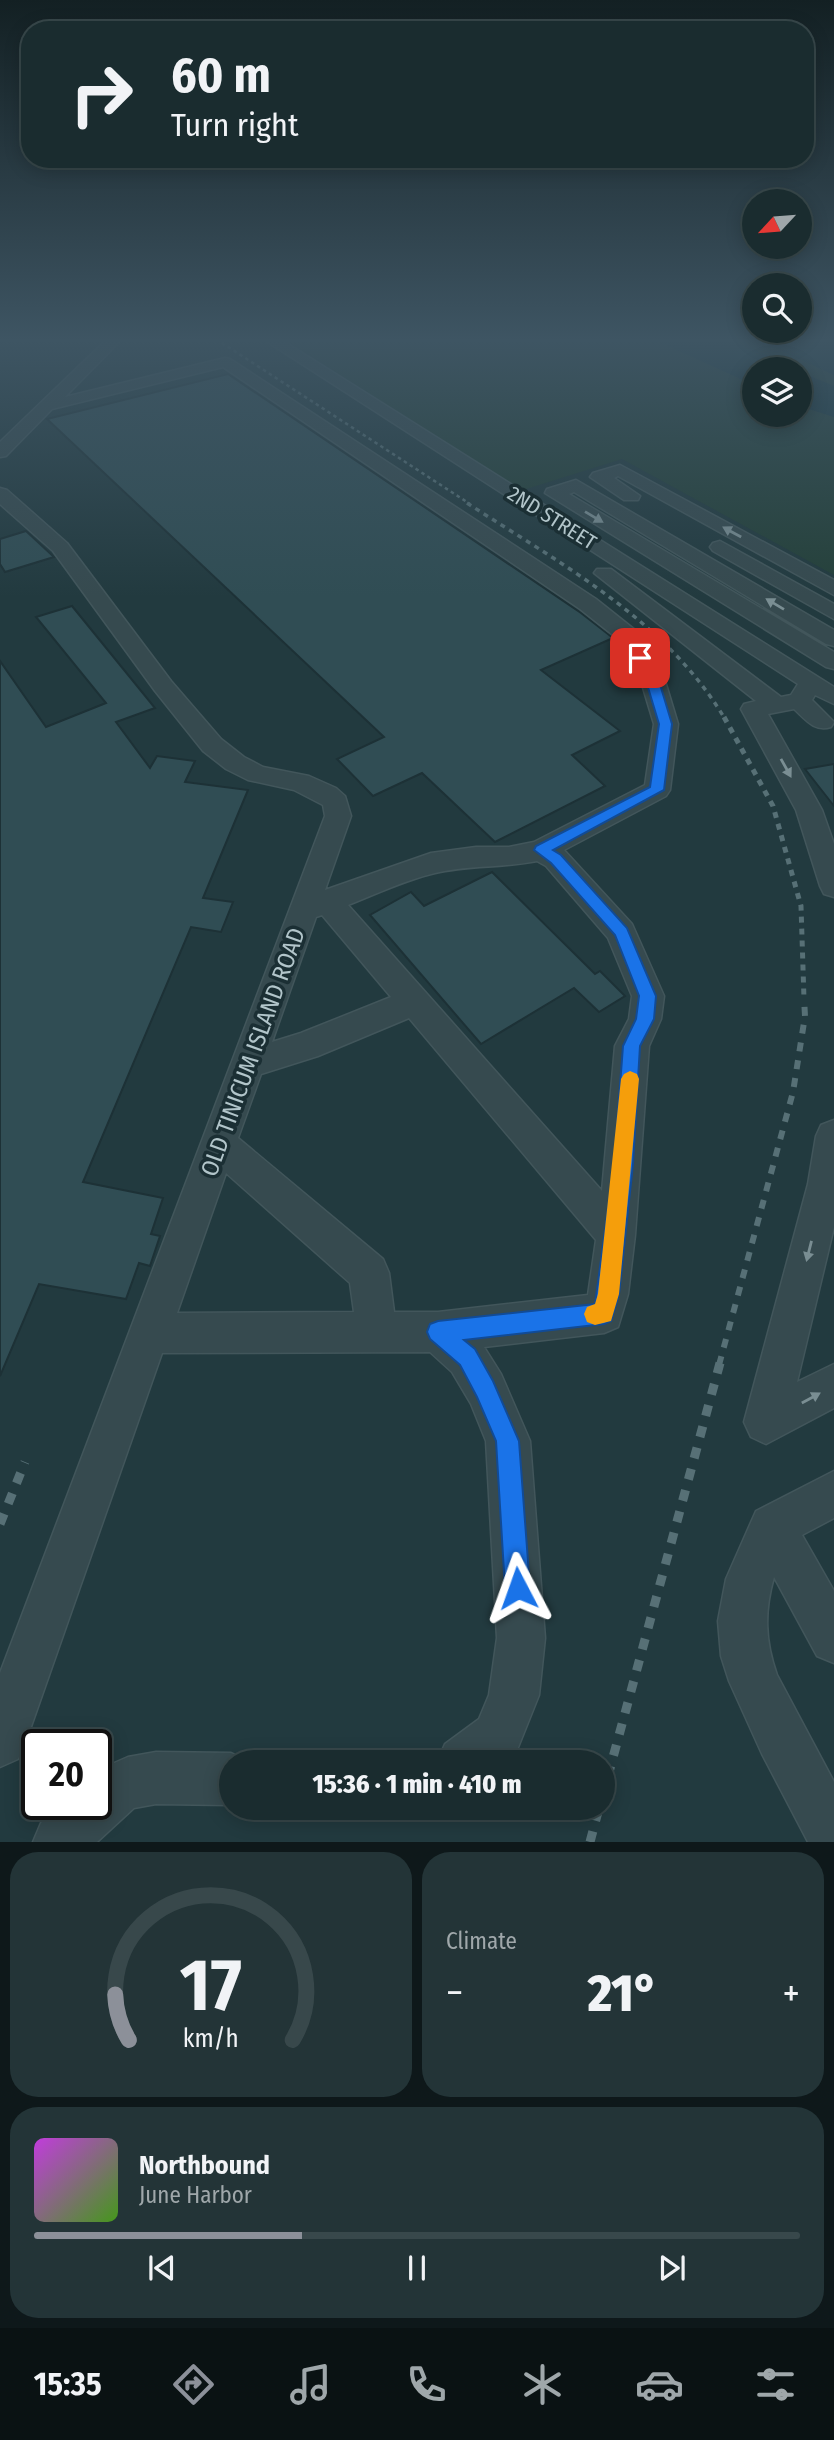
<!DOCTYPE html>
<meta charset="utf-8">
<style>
:root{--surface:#1a2c2f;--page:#233437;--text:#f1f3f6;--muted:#9fa7aa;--line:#38484b;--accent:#8c9099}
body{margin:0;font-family:"Fira Sans Condensed",sans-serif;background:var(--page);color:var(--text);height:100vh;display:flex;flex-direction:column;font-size:26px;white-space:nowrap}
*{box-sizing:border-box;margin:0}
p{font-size:23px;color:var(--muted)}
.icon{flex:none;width:38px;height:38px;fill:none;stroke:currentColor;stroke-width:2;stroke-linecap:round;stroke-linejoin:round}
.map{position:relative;height:1842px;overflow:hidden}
.panel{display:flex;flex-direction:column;gap:10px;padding:10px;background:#0e181a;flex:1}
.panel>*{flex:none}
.hud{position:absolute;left:21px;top:21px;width:793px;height:147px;border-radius:28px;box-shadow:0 4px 18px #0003,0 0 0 2px var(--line);background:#1a2c2f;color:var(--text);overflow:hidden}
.needle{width:46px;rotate:244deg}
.controls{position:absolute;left:742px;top:189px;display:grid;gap:14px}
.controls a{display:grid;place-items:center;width:70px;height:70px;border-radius:50%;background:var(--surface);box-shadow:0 4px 18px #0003,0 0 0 2px var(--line);font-size:35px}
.speed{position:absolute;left:21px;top:1729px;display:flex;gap:14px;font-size:35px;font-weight:700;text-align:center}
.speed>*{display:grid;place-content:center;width:91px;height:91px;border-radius:50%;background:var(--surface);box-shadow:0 4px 18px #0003,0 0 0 2px var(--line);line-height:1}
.speed .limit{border:4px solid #111;border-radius:10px;background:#fff;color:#111}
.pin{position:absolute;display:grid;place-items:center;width:60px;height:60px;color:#fff;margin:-30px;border-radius:14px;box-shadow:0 4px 10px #0006}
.me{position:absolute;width:77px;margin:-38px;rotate:356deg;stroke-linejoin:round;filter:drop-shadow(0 0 5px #0008)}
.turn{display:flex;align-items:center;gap:24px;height:147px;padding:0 35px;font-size:32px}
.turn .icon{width:91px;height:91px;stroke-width:2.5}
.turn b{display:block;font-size:49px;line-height:60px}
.big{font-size:52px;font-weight:800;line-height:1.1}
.panel .tile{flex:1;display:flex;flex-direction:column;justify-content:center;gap:10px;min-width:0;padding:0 24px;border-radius:28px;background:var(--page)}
.panel .dial{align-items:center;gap:0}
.dial svg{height:182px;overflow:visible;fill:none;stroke:var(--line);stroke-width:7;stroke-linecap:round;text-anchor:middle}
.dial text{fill:var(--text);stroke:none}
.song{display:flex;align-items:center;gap:21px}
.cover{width:84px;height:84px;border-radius:10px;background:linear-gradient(135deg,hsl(290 70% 55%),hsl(100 70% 35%))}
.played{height:7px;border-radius:4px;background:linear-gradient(90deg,var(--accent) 35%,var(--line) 35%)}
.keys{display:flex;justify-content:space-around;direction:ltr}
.heat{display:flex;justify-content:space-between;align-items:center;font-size:38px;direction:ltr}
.panel .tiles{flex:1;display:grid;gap:10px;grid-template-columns:1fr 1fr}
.tile:last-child{grid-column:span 2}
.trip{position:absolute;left:219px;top:1750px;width:396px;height:70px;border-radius:35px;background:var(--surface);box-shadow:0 4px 18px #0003,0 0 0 2px var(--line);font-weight:800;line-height:70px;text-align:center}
.menu{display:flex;height:112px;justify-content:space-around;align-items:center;background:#0a1213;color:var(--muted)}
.menu .icon{width:49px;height:49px}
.menu .on{color:var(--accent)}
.menu b{font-size:32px;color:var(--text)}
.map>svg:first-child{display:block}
</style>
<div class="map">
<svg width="834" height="1842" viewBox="0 0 834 1842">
<rect width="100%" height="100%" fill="#223a3f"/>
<!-- green -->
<g fill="#244039">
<path d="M285,339h14l6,4 16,-4h332l101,46v30h46v-9l34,11v158l-212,-116 -102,32z"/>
<path d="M718,339h39l77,36v11l-34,-14v-3c-20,0 -36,-16 -53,-23 -9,-4 -20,-5 -29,-7z"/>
</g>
<!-- water -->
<g fill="#14353e">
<path d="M653,339h65l28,6 47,24h-39v16z"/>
<path d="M756,339h78v36z"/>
<path d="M800,372l34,14v31l-34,-11z"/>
</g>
<!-- building -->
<g fill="#304d54" stroke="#1d3136" stroke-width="2">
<path d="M228,374l353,239 32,25 -72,32 79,61 -48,24 33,31 -110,56 -73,-69 -49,23 -36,-37 47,-22 -337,-318z"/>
<path d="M26,531l28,26 -49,15 -5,-8v-25z"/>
<path d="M72,606l83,102 -39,14 34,46 7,-12 38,5 -10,21 63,8 -45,108 30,4 -12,30 -30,-5 -108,255 80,16 -12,36 9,2 -10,30 -11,-3 -13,36 -87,-15 -39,92v-715l46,66 60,-24 -70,-86z"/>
<path d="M834,764v42l-29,-37z"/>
<path d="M492,872l103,102 5,-3 25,25 -26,16 -25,-24 -93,56 -111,-129 41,-23 13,14z"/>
</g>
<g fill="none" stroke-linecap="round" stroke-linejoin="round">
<defs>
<g id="minor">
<path d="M107,339h15l-57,58 160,-39 5,1 366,240 39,31 30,51 13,43 -8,66 -4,6 -102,54 68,74 32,72 -3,23 -12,27 -14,189 -7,59 -10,33 -14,6 -120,14 17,27 29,67 15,197 -6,57 -24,60 -9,7h-69l8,-18 34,-25 10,-24 8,-57 -11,-197 -15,-37 -19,-32 -22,-20 -268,1 -136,388 -8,18 -18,8v-94l325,-857 -2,-11 -29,-15 -46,-10 -22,-11 -23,-18 -48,-60 -102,-140 -53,-47v-16l7,2 60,53 104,138 50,58 23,18 19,10 46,9 27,12 9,8 6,20 -26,74 106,-37 45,-6h33l25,-5 111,-57 9,-61 -13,-43 -23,-42 -38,-30 -357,-242 -171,42 -46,47 -6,1v-15zM537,861l9,5 62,72 24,58 -3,23 -14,27 -13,145 -254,-286c28,-11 57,-25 87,-32 34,-8 68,-5 102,-12zM322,915l69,82 -90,36 -29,9 44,-125zM409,1018l187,222 -8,55 -150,17h-44l-5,-39 -6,-14 -145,-121 23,-64 57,-18zM226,1173l124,110 4,29 -177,1z"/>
<path d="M263,339h17l554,348v17l-19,-9 -3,5 22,22 -3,5c-17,5 -25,-7 -37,-18l-26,5 54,96 12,34v53l-10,-3 -4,-8 -24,-76 -55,-101 3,-5 12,-3 -162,-128 3,-4h14l170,128 10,-2 7,-11z"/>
<path d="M620,465l214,115v15l-216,-119 -4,2 26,18 -2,4h-14l-34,-23 3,-4z"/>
<path d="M576,480l258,150v16l-8,-2 -252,-152 -5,2 265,158v17l-8,-2 -281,-174 2,-4z"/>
<path d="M720,541l114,63v15l-121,-68 -3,-4 3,-4z"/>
<path d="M834,1120v107l-37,155 37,-18v44l-68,36 -15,-7 -7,-15 64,-238 8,-48 5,-11z"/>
<path d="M834,1471v47l-32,17 32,56v72l-17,-7 -43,-79c-10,35 -9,64 3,98l57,107v60h-26l-46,-88 -33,-73 -8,-25 -3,-35 8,-42 30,-68z"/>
<path d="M156,1752l75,1 19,9h-19v43l-75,-1 -22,4 -37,34h-64l8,-19 18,-19h37v-33l32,-14z"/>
</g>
</defs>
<!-- minor casing -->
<use href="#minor" stroke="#42565b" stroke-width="3"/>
<!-- minor -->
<use href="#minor" fill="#364a4f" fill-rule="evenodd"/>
<!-- rail-far4 -->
<path stroke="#577076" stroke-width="2.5" stroke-dasharray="3.5 3.5" stroke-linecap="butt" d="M216,339l254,165"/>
<!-- rail-far3 -->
<path stroke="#577076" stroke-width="3.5" stroke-dasharray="5 5" stroke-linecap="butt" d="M467,503c94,61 199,117 258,216"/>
<!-- rail-far2 -->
<path stroke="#577076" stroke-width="5" stroke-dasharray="6 6" stroke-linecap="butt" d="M724,717l49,89 28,100 3,93"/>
<!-- rail-far1 -->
<path stroke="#577076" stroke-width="6" stroke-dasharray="9 9" stroke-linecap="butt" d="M719,1365l74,-273 12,-76 -1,-18"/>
<!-- rail -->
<g stroke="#577076" stroke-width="9" stroke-dasharray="11 11" stroke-linecap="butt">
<path d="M0,1524l25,-62"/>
<path d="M602,1798l118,-435"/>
<path d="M590,1842l9,-34"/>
</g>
</g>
<!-- one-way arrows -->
<defs><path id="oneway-solid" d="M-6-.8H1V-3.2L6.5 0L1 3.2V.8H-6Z" transform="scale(1.75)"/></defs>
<g fill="#7a8e93">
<use href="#oneway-solid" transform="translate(594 517) rotate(31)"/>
<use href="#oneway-solid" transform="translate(732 532) rotate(-151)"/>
<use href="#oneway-solid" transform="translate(775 604) rotate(-149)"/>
<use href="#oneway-solid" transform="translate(786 768) rotate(61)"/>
<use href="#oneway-solid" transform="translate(809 1251) rotate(104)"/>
<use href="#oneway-solid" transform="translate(811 1398) rotate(-29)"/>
</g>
<!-- sky -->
<linearGradient id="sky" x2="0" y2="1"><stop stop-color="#132023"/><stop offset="0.57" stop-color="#3e5563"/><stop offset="1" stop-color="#3e5563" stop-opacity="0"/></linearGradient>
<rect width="834" height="597" fill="url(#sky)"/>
<!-- route -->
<path fill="#1a73e8" stroke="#114b97" stroke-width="2" d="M640,654l4,1 15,26 13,43 -8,66 -111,60 8,5 66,73 29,68 -2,23 -14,27 -7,118 -14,130 -8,27 -7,3 -140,16 11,9 18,32 26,60 11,147 -3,9 -9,4 -9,-4 -4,-9 -9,-147 -19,-44 -17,-32 -30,-26 -3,-7 3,-8 8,-3 157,-17 19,-140 9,-118 13,-27 3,-23 -24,-61 -64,-72 -17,-13 2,-4 114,-59 9,-63 -13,-43 -12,-23z"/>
<!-- slow -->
<path fill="#f59e0b" d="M630,1071l7,3 2,5 -20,215 -8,27 -16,4 -8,-3 -3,-8 3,-7 8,-3 3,-10 23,-215 3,-5z"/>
<g text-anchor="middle" stroke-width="7" stroke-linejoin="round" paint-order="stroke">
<!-- far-street labels -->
<g font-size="21" fill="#b2c5ca" stroke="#1b2f34">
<text transform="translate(552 518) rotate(32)" y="7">2ND STREET</text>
</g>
<!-- street labels -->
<g font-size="24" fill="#b2c5ca" stroke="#1b2f34">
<text transform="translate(253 1052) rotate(-70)" y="8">OLD TINICUM ISLAND ROAD</text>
</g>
</g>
</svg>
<div class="controls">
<a><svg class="needle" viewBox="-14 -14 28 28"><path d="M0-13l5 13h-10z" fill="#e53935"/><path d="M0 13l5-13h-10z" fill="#9fa7aa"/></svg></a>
<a><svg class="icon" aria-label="search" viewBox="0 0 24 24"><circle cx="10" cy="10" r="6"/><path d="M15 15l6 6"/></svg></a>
<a><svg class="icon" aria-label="layers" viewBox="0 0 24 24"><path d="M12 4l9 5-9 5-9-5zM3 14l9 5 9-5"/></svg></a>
</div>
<div class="speed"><div class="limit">20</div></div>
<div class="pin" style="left:640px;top:658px;background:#d93025"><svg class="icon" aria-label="arrive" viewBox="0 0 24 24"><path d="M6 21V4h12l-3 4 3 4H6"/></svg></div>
<svg class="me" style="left:518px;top:1588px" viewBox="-20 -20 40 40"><path d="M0-17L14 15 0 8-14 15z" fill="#1a73e8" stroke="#fff" stroke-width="4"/></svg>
<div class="trip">15:36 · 1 min · 410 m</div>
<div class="hud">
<div class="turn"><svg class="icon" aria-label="right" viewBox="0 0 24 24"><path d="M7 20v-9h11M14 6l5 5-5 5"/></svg><div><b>60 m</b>Turn right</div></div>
</div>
</div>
<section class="panel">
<div class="tiles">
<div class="tile dial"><svg viewBox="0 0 100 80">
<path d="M14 69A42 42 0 1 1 86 69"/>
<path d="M14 69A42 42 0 0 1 8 49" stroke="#8c9099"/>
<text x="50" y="56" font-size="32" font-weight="700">17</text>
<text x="50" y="72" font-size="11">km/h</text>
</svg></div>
<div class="tile"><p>Climate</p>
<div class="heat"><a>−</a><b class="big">21°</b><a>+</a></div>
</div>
<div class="tile">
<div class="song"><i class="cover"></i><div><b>Northbound</b><p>June Harbor</p></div></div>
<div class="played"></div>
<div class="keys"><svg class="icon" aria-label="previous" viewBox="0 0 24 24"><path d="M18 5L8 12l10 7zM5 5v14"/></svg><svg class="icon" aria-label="pause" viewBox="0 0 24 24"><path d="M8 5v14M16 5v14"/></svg><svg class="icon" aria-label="next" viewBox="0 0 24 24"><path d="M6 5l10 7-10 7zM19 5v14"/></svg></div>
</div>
</div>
</section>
<nav class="menu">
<b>15:35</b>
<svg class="icon on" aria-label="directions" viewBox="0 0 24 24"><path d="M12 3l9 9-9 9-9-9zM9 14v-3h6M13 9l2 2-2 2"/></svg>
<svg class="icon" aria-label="music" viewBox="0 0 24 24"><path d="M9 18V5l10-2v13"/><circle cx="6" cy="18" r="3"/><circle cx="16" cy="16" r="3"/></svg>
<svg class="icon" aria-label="phone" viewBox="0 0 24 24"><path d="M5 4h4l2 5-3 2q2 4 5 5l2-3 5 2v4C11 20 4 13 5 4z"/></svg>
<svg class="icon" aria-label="climate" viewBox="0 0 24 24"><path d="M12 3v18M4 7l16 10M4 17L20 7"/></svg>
<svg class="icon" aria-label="car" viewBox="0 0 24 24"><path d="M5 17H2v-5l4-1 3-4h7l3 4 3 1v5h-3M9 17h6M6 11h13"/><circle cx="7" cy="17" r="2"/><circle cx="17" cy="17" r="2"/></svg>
<svg class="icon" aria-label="filters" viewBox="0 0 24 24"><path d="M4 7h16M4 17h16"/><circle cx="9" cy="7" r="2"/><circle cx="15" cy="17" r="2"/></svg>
</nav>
